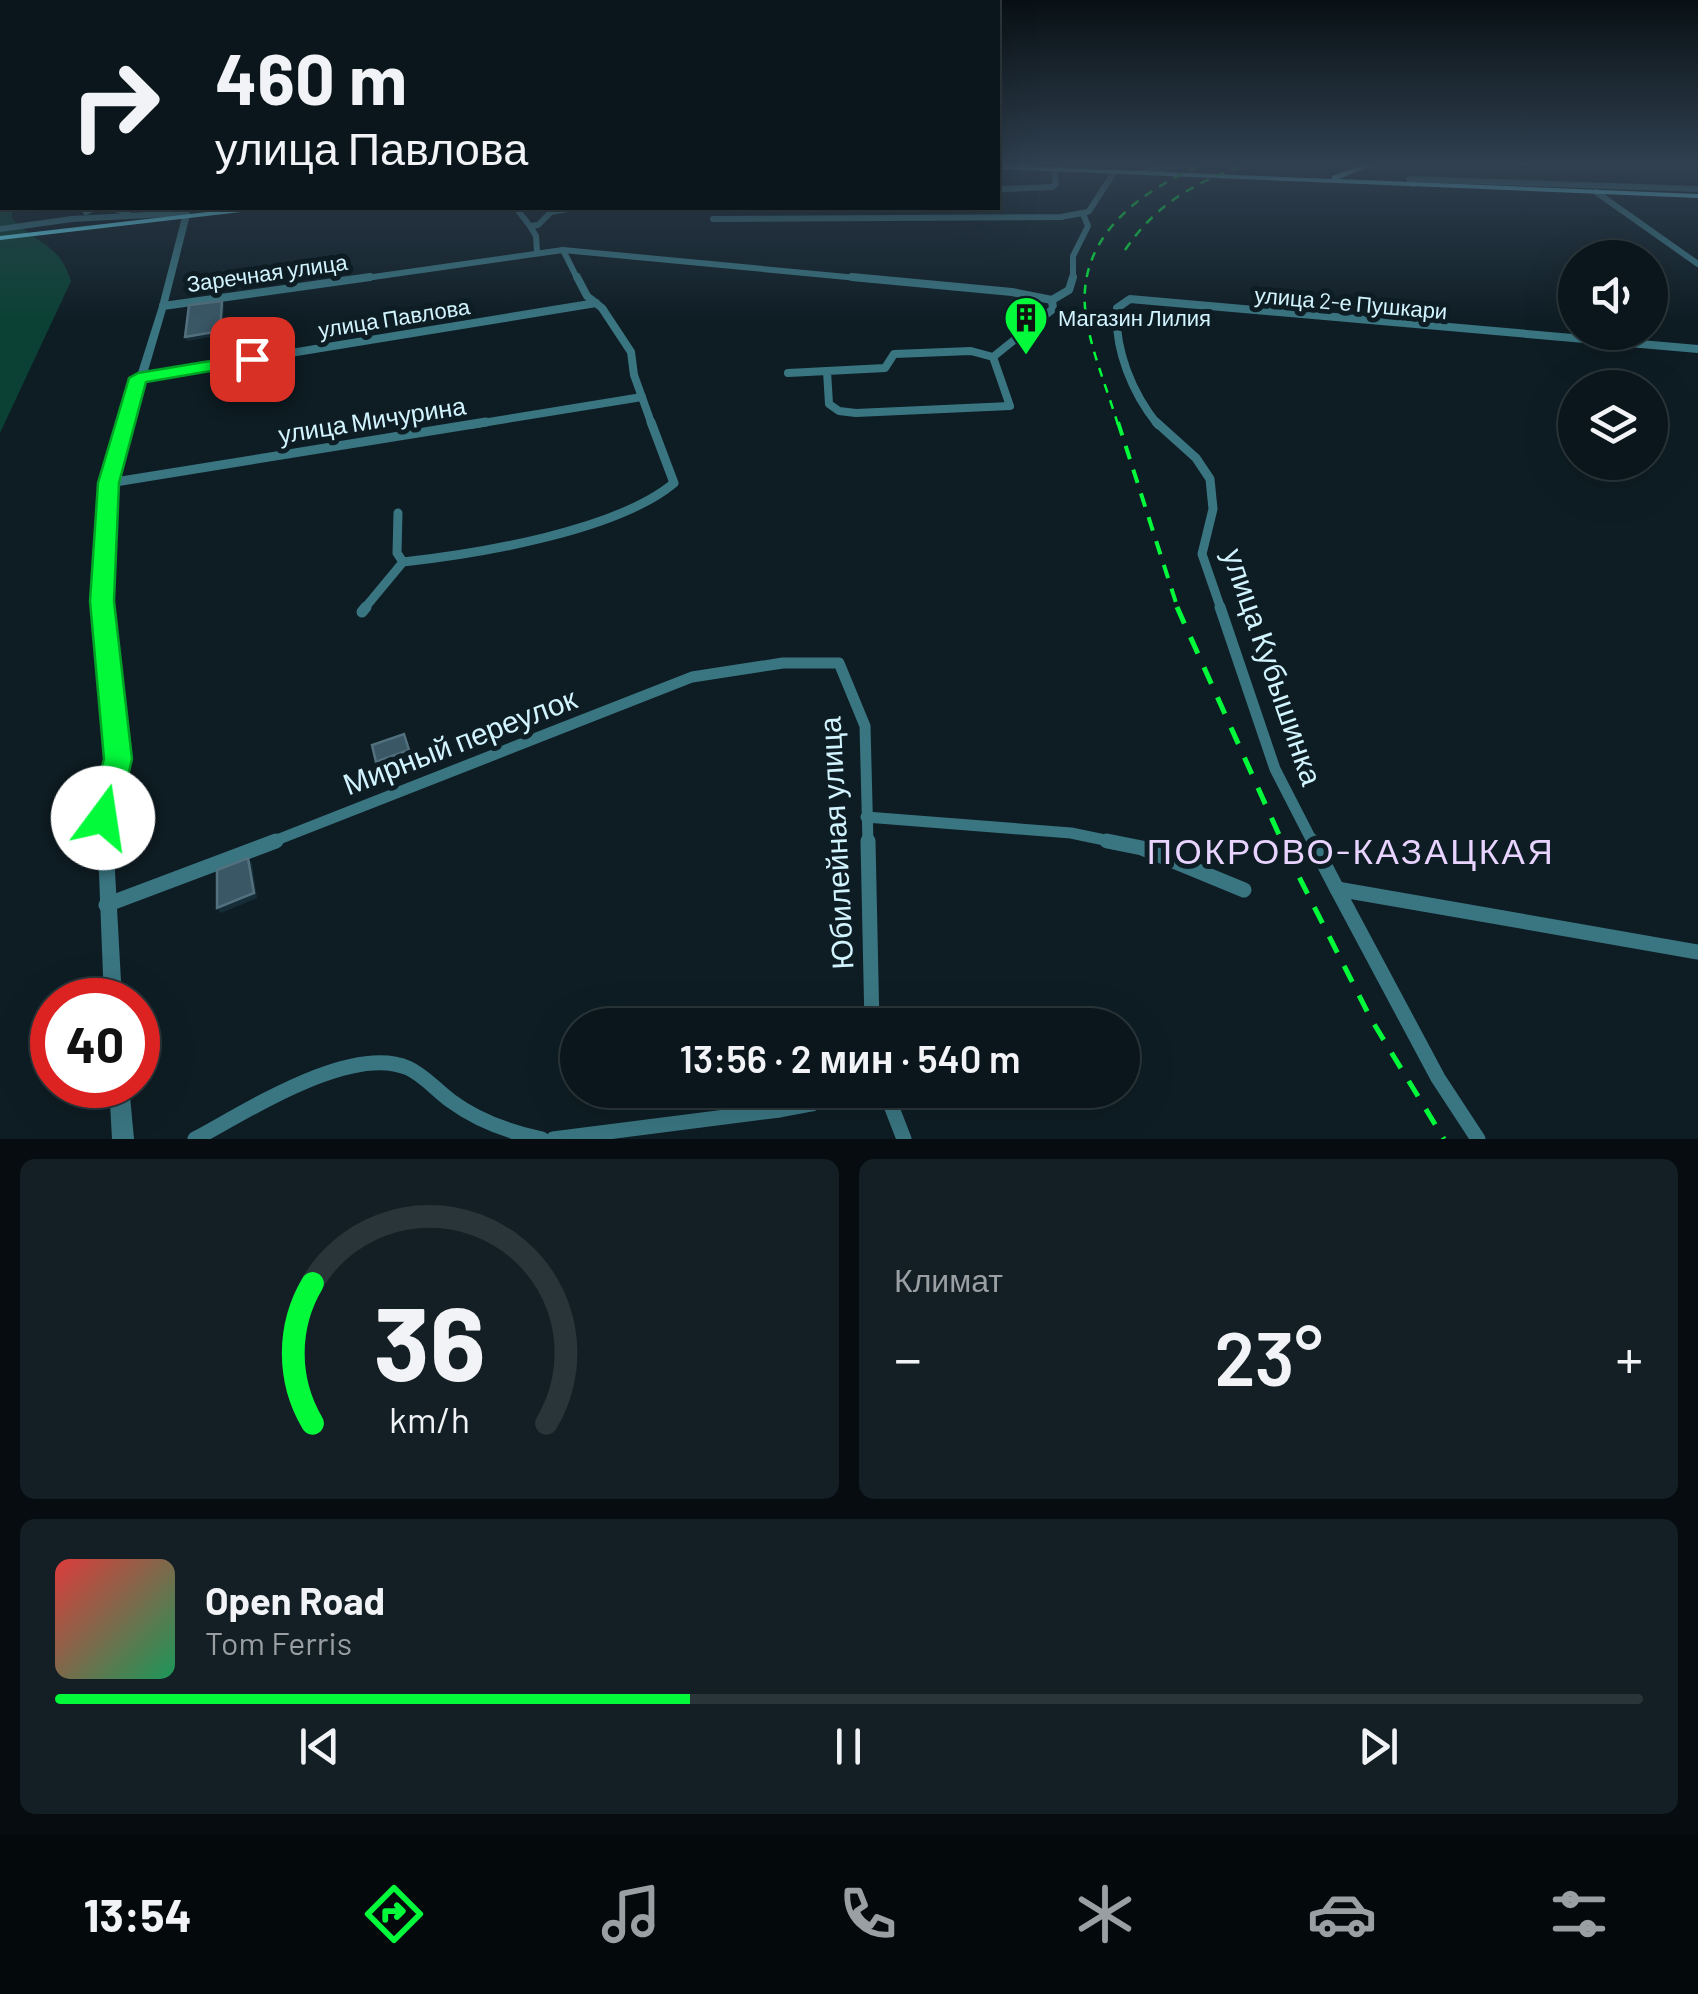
<!DOCTYPE html>
<html lang="ru">
<meta charset="utf-8">
<style>
:root{--surface:#0a161b;--page:#131f24;--text:#f1f3f6;--muted:#999fa3;--line:#2a353a;--accent:#02fa3b}
body{margin:0;font-family:Barlow,sans-serif;background:var(--page);color:var(--text);height:100vh;display:flex;flex-direction:column;font-size:38px;white-space:nowrap}
*{box-sizing:border-box;margin:0}
p{font-size:32px;color:var(--muted)}
.icon{flex:none;width:55px;height:55px;fill:none;stroke:currentColor;stroke-width:2;stroke-linecap:round;stroke-linejoin:round}
.map{position:relative;height:1139px;overflow:hidden}
.panel{display:flex;flex-direction:column;gap:20px;padding:20px;background:#060c0f;flex:1}
.panel>*{flex:none}
.guide{position:absolute;left:0px;top:0px;width:1000px;height:210px;box-shadow:0 10px 40px #0002,0 0 0 2px var(--line);background:#0a161b;color:var(--text);overflow:hidden}
.tools{position:absolute;left:1558px;top:240px;display:grid;gap:20px}
.tools a{display:grid;place-items:center;width:110px;height:110px;border-radius:50%;background:var(--surface);box-shadow:0 10px 40px #0002,0 0 0 2px var(--line);font-size:50px}
.speed{position:absolute;left:30px;top:978px;display:flex;gap:20px;font-size:50px;font-weight:700;text-align:center}
.speed>*{display:grid;place-content:center;width:130px;height:130px;border-radius:50%;background:var(--surface);box-shadow:0 10px 40px #0002,0 0 0 2px var(--line);line-height:1}
.speed .limit{border:15px solid #d22;background:#fff;color:#111}
.pin{position:absolute;display:grid;place-items:center;width:85px;height:85px;color:#fff;margin:-42px;border-radius:20px;box-shadow:0 5px 15px #0006}
.me{position:absolute;width:110px;margin:-55px;rotate:14deg;stroke-linejoin:round;filter:drop-shadow(0 0 8px #0008)}
.turn{display:flex;align-items:center;gap:35px;height:210px;padding:0 50px;font-size:45px}
.turn .icon{width:130px;height:130px;stroke-width:2.5}
.turn b{display:block;font-size:70px;line-height:85px}
.big{font-size:75px;font-weight:600;line-height:1.1}
.panel .card{flex:1;display:flex;flex-direction:column;justify-content:center;gap:15px;min-width:0;padding:0 35px;border-radius:15px;background:var(--page)}
.panel .dial{align-items:center;gap:0}
.dial svg{height:260px;overflow:visible;fill:none;stroke:var(--line);stroke-width:7;stroke-linecap:round;text-anchor:middle}
.dial text{fill:var(--text);stroke:none}
.song{display:flex;align-items:center;gap:30px}
.cover{width:120px;height:120px;border-radius:15px;background:linear-gradient(135deg,hsl(0 70% 55%),hsl(150 70% 35%))}
.played{height:10px;border-radius:5px;background:linear-gradient(90deg,var(--accent) 40%,var(--line) 40%)}
.keys{display:flex;justify-content:space-around;direction:ltr}
.heat{display:flex;justify-content:space-between;align-items:center;font-size:55px;direction:ltr}
.panel .tiles{flex:1;display:grid;gap:20px;grid-template-columns:1fr 1fr}
.card:last-child{grid-column:span 2}
.trip{position:absolute;left:560px;top:1008px;width:580px;height:100px;border-radius:50px;background:var(--surface);box-shadow:0 10px 40px #0002,0 0 0 2px var(--line);font-weight:600;line-height:100px;text-align:center}
.tab-bar{display:flex;height:160px;justify-content:space-around;align-items:center;background:#04090b;color:var(--muted)}
.tab-bar .icon{width:70px;height:70px}
.tab-bar .on{color:var(--accent)}
.tab-bar b{font-size:45px;color:var(--text)}
.map>svg:first-child{display:block}
</style>
<div class="map">
<svg width="1698" height="1139" viewBox="0 0 1698 1139">
<rect width="100%" height="100%" fill="#0e1d24"/>
<!-- water -->
<path fill="#0a4134" d="M0,164l2,44h10v10c24,27 47,24 59,63l-71,152z"/>
<g fill="none" stroke-linecap="round" stroke-linejoin="round">
<!-- minor-far4 -->
<g stroke="#3a7682" stroke-width="6">
<path d="M1144,172l44,-8"/>
<path d="M1413,184l-4,-5 289,10"/>
<path d="M1003,189l49,-2 4,-3 -2,-15"/>
<path d="M1596,192l102,72"/>
<path d="M111,208l17,4"/>
<path d="M516,208l14,18"/>
<path d="M1089,211l26,-40"/>
<path d="M86,212l9,-4"/>
<path d="M713,219l348,-2 26,-5"/>
<path d="M0,229l72,-10 115,-6"/>
<path d="M563,250l15,30"/>
<path d="M537,251l-1,-15 -6,-10 8,-1 13,-13 23,-4"/>
<path d="M352,280l211,-30 316,30"/>
<path d="M1073,280v-24l15,-30 -5,-12"/>
</g>
<!-- minor-far3 -->
<g stroke="#3a7682" stroke-width="8">
<path d="M577,277l10,19 15,12 29,44 3,23 18,50"/>
<path d="M852,277l160,15 40,8"/>
<path d="M1052,300l17,-10 4,-13"/>
<path d="M163,306l207,-29"/>
<path d="M971,351l22,6 17,49 -154,7 -17,-2 -10,-7 -2,-33 58,-3 9,-14z"/>
<path d="M993,357l60,-48 -1,-9"/>
<path d="M788,373l39,-2"/>
<path d="M138,378l458,-75"/>
<path d="M470,425l172,-28"/>
<path d="M1158,425c-26,-32 -44,-76 -41,-117l13,-9 568,50"/>
</g>
<!-- minor-far2 -->
<g stroke="#3a7682" stroke-width="9">
<path d="M1156,422l40,36 14,21 3,30 -11,45 19,55"/>
<path d="M109,483l377,-61"/>
<path d="M398,513l-1,40 6,9c74,-8 214,-31 271,-79l-23,-61"/>
<path d="M364,609l39,-47"/>
</g>
<!-- minor-far1 -->
<g stroke="#3a7682" stroke-width="11">
<path d="M1220,607l55,162 38,74"/>
<path d="M362,612l4,-5"/>
<path d="M866,817l205,16 48,10"/>
<path d="M269,843l423,-166 91,-14h56l26,63 3,117"/>
</g>
<!-- minor -->
<g stroke="#3a7682" stroke-width="15">
<path d="M868,841l4,184"/>
<path d="M1107,841l35,7 102,42"/>
<path d="M1312,841l25,48 361,63"/>
<path d="M1337,889l101,189 40,61"/>
<path d="M106,905l170,-64"/>
<path d="M885,1090l19,49"/>
<path d="M195,1139c51,-27 156,-96 213,-71 16,7 29,23 43,33 27,20 58,31 91,38"/>
<path d="M553,1139l227,-29 32,-6 20,-14"/>
</g>
<!-- tertiary -->
<g fill="#3a7682" fill-rule="evenodd">
<path d="M183,213l7,2 -23,91 -52,177 -7,118 18,158 -14,57 10,184h-18l-7,-177 -2,-4 15,-60 -14,-158 7,-118 56,-177z"/>
<path d="M109,1085h20l5,54h-22z"/>
</g>
<!-- secondary -->
<g fill="#6ae7fe" fill-rule="evenodd">
<path d="M1365,164h10l-36,15 359,15v4l-700,-29v-4l334,14v-3z"/>
<path d="M242,208h20l-4,2 -258,30v-4z"/>
</g>
<!-- rail-far2 -->
<g stroke="#02fa3b" stroke-width="2.5" stroke-dasharray="9 8" stroke-linecap="butt">
<path d="M1125,250c32,-47 70,-68 123,-86"/>
<path d="M1118,425c-10,-34 -25,-69 -31,-103 -16,-82 52,-131 117,-158"/>
</g>
<!-- rail-far1 -->
<path stroke="#02fa3b" stroke-width="4" stroke-dasharray="14 11" stroke-linecap="butt" d="M1118,422l60,187"/>
<!-- rail -->
<path stroke="#02fa3b" stroke-width="5" stroke-dasharray="18 15" stroke-linecap="butt" d="M1177,607l112,250 82,162 73,120"/>
</g>
<!-- shaded-wall -->
<g fill="#162d38">
<path d="M222,301l2,4 -2,30 -35,6 -2,-4z"/>
<path d="M404,734l10,26 -33,13 -5,-11z"/>
<path d="M248,858l4,5 5,35 -36,15 -4,-5z"/>
</g>
<!-- building -->
<g fill="#3a5765" stroke="#52707d" stroke-width="2.5">
<path d="M222,301l-2,30 -35,6 4,-32z"/>
<path d="M404,734l5,16 -33,12 -4,-17z"/>
<path d="M248,858l6,35 -37,15v-38z"/>
</g>
<!-- sky -->
<linearGradient id="sky" x2="0" y2="1"><stop stop-color="#081014"/><stop offset="0.51" stop-color="#304050"/><stop offset="1" stop-color="#304050" stop-opacity="0"/></linearGradient>
<rect width="1698" height="323" fill="url(#sky)"/>
<!-- route -->
<path fill="#02fa3b" stroke="#01a226" stroke-width="2.5" d="M252,354l9,5 -3,4 -112,19 -27,101 -5,118 18,158 -14,59 -5,9 -10,4 -11,-4 -4,-9 16,-59 -14,-158 8,-118 31,-105 9,-5z"/>
<!-- icons -->
<defs>
<symbol id="building-pin" viewBox="-11 -11 22 30"><path d="M0 17L-7.5 6A9.5 9.5 0 1 1 7.5 6Z" fill="#02fa3b" stroke="#0e1d24"/><path d="M-4-6H4V6H1V3H-1V6H-4ZM-2.5-4.3h1.7v1.8h-1.7ZM.8-4.3h1.7v1.8H.8ZM-2.5-1h1.7V.8h-1.7ZM.8-1h1.7V.8H.8Z" fill="#111"/></symbol>
</defs>
<g fill-rule="evenodd">
<use href="#building-pin" x="1001" y="293" width="50" height="68"/>
</g>
<g text-anchor="middle" stroke-width="10" stroke-linejoin="round" paint-order="stroke">
<!-- far-street labels -->
<g font-size="22" fill="#d2f4ff" stroke="#0e1d24">
<text transform="translate(267 273) rotate(-8)" y="8">Заречная улица</text>
<text transform="translate(1351 303) rotate(5)" y="8">улица 2-е Пушкари</text>
<text transform="translate(394 318) rotate(-9)" y="8">улица Павлова</text>
</g>
<!-- far-poi labels -->
<g font-size="22" fill="#d2f4ff" stroke="#0e1d24" text-anchor="start">
<text x="1058" y="326">Магазин Лилия</text>
</g>
<!-- street labels -->
<g font-size="25" fill="#d2f4ff" stroke="#0e1d24">
<text transform="translate(372 420) rotate(-9)" y="9">улица Мичурина</text>
</g>
<!-- near-street labels -->
<g font-size="30" fill="#d2f4ff" stroke="#0e1d24">
<text transform="translate(1272 667) rotate(71)" y="10">улица Кубышинка</text>
<text transform="translate(460 742) rotate(-21)" y="10">Мирный переулок</text>
<text transform="translate(837 843) rotate(-93)" y="10">Юбилейная улица</text>
</g>
<!-- near-quarter labels -->
<g font-size="35" letter-spacing="2.5" fill="#e9d4ff" stroke="#0e1d24">
<text x="1351" y="864">ПОКРОВО-КАЗАЦКАЯ</text>
</g>
</g>
</svg>
<div class="tools">
<a><svg class="icon" aria-label="sound" viewBox="0 0 24 24"><path d="M4 9h4l5-4v14l-5-4H4zM17 9q2 3 0 6"/></svg></a>
<a><svg class="icon" aria-label="layers" viewBox="0 0 24 24"><path d="M12 4l9 5-9 5-9-5zM3 14l9 5 9-5"/></svg></a>
</div>
<div class="speed"><div class="limit">40</div></div>
<div class="pin" style="left:252px;top:359px;background:#d93025"><svg class="icon" aria-label="arrive" viewBox="0 0 24 24"><path d="M6 21V4h12l-3 4 3 4H6"/></svg></div>
<svg class="me" style="left:103px;top:818px" viewBox="-20 -20 40 40"><circle r="19" fill="#fff"/><path d="M0-13L10 11 0 6-10 11z" fill="#02fa3b"/></svg>
<div class="trip">13:56 · 2 мин · 540 m</div>
<div class="guide">
<div class="turn"><svg class="icon" aria-label="right" viewBox="0 0 24 24"><path d="M7 20v-9h11M14 6l5 5-5 5"/></svg><div><b>460 m</b>улица Павлова</div></div>
</div>
</div>
<section class="panel">
<div class="tiles">
<div class="card dial"><svg viewBox="0 0 100 80">
<path d="M14 69A42 42 0 1 1 86 69"/>
<path d="M14 69A42 42 0 0 1 14 26" stroke="#02fa3b"/>
<text x="50" y="56" font-size="32" font-weight="700">36</text>
<text x="50" y="72" font-size="11">km/h</text>
</svg></div>
<div class="card"><p>Климат</p>
<div class="heat"><a>−</a><b class="big">23°</b><a>+</a></div>
</div>
<div class="card">
<div class="song"><i class="cover"></i><div><b>Open Road</b><p>Tom Ferris</p></div></div>
<div class="played"></div>
<div class="keys"><svg class="icon" aria-label="previous" viewBox="0 0 24 24"><path d="M18 5L8 12l10 7zM5 5v14"/></svg><svg class="icon" aria-label="pause" viewBox="0 0 24 24"><path d="M8 5v14M16 5v14"/></svg><svg class="icon" aria-label="next" viewBox="0 0 24 24"><path d="M6 5l10 7-10 7zM19 5v14"/></svg></div>
</div>
</div>
</section>
<nav class="tab-bar">
<b>13:54</b>
<svg class="icon on" aria-label="directions" viewBox="0 0 24 24"><path d="M12 3l9 9-9 9-9-9zM9 14v-3h6M13 9l2 2-2 2"/></svg>
<svg class="icon" aria-label="music" viewBox="0 0 24 24"><path d="M9 18V5l10-2v13"/><circle cx="6" cy="18" r="3"/><circle cx="16" cy="16" r="3"/></svg>
<svg class="icon" aria-label="phone" viewBox="0 0 24 24"><path d="M5 4h4l2 5-3 2q2 4 5 5l2-3 5 2v4C11 20 4 13 5 4z"/></svg>
<svg class="icon" aria-label="climate" viewBox="0 0 24 24"><path d="M12 3v18M4 7l16 10M4 17L20 7"/></svg>
<svg class="icon" aria-label="car" viewBox="0 0 24 24"><path d="M5 17H2v-5l4-1 3-4h7l3 4 3 1v5h-3M9 17h6M6 11h13"/><circle cx="7" cy="17" r="2"/><circle cx="17" cy="17" r="2"/></svg>
<svg class="icon" aria-label="filters" viewBox="0 0 24 24"><path d="M4 7h16M4 17h16"/><circle cx="9" cy="7" r="2"/><circle cx="15" cy="17" r="2"/></svg>
</nav>
